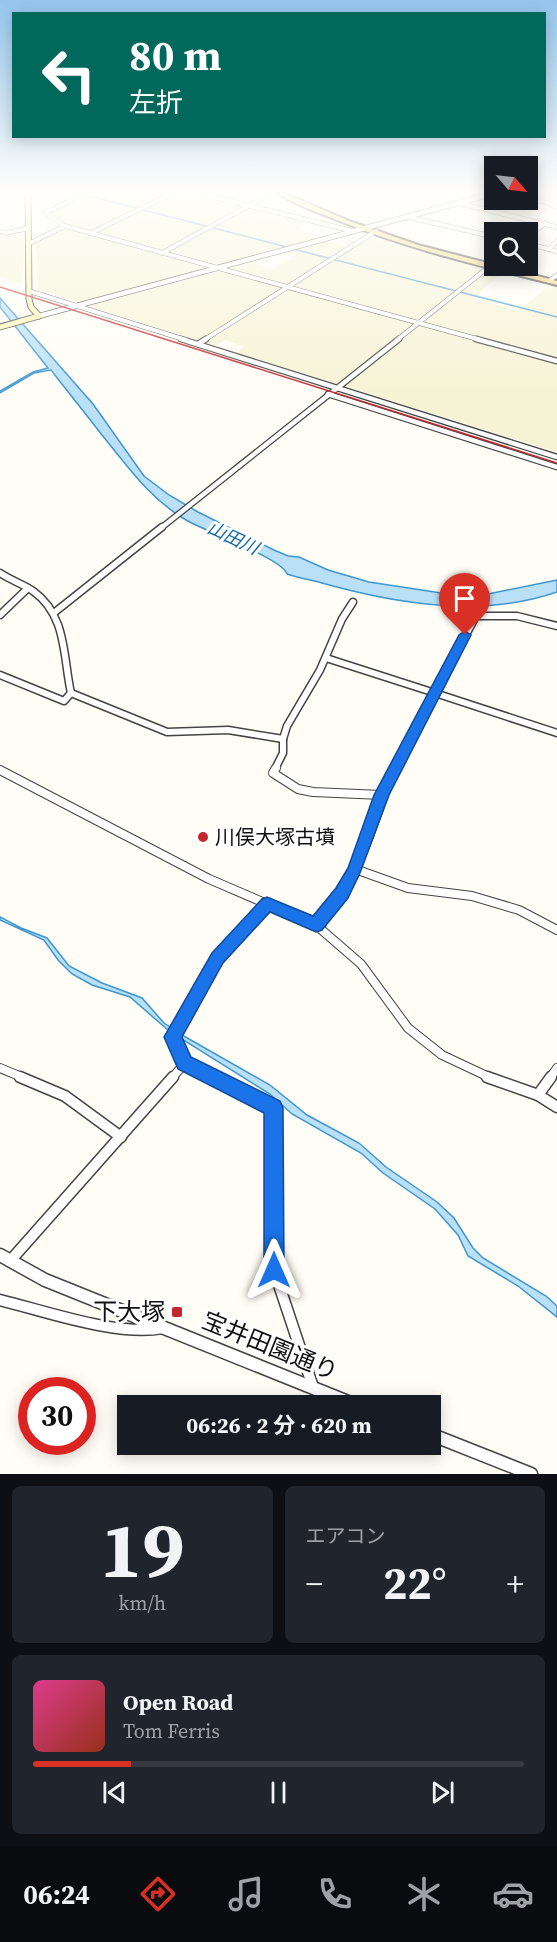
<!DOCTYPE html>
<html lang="ja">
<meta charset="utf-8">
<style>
:root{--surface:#171b24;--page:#20242c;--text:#f1f3f6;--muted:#9ea1a6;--line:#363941;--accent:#d93025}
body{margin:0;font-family:"Source Serif 4","Noto Sans JP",serif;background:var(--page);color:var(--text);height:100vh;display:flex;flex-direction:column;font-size:22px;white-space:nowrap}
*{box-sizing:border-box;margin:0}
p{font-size:20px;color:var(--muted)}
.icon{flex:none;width:33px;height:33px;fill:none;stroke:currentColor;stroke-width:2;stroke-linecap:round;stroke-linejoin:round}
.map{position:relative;height:1474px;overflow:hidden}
.sheet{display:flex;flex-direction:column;gap:12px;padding:12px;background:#0d0f14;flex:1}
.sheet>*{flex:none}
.banner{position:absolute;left:12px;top:12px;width:534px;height:126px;border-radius:0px;box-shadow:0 3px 15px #0003;background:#00695c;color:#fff;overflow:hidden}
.needle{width:39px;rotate:118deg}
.controls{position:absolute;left:484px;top:156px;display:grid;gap:12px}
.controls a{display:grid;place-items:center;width:54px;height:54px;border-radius:0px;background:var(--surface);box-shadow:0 3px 15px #0003;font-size:30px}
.speed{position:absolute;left:18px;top:1377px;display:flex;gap:12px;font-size:30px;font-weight:700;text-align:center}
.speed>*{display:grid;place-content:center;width:78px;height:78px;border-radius:50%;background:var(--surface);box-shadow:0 3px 15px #0003;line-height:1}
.speed .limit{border:9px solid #d22;background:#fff;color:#111}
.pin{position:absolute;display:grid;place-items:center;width:51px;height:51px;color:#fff;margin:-62px -26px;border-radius:50% 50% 50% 0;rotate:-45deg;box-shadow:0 0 6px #0007}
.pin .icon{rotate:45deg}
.me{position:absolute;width:66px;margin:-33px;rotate:0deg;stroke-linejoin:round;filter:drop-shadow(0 0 4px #0008)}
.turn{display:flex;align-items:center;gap:21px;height:126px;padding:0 18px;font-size:27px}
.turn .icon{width:78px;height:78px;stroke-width:2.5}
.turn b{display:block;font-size:42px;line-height:51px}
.big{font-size:45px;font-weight:700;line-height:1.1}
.sheet .widget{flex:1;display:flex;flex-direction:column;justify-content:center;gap:9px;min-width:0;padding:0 21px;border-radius:9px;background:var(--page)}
.sheet .dial{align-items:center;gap:0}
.dial b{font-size:78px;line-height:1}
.song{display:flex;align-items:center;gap:18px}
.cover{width:72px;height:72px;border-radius:9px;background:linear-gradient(135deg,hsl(330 70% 55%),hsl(10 70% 35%))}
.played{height:6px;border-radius:3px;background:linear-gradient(90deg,var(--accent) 20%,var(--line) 20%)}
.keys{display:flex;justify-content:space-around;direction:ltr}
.heat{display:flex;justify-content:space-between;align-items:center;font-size:33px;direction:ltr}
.sheet .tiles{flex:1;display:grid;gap:12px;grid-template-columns:1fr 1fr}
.widget:last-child{grid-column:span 2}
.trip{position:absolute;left:117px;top:1395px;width:324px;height:60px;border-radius:0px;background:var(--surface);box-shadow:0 3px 15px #0003;font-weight:700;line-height:60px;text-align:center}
.menu{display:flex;height:96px;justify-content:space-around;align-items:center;background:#090b0e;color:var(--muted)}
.menu .icon{width:42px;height:42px}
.menu .selected{color:var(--accent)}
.menu b{font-size:27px;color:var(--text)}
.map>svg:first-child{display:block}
</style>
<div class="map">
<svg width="557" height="1474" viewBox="0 0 557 1474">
<rect width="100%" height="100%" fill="#fffdf5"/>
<!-- farmland -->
<g fill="#f6f3d4">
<path d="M88,193h103l121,29 -15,6 22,10 -239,64 -42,-12 -2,-44 8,-8 25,-12 -20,-15z"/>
<path d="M25,230l-3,54 -22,-7v-43z"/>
<path d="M373,238l129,35 -29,25 45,13 33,-27 6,2v166l-320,-99 7,-6 -19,-7 -10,6 -126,-40 161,-43 21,6 22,-11 -10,-6 42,-12 24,7z"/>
</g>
<!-- water -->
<g fill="#b9e0f7" stroke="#3f96cf" stroke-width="1.5">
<path d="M0,298l93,106 51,72 25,19 29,17 76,38 14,6 11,1 29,13 41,12 92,14 27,-2 69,-14v12c-75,26 -160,12 -235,-9 -11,-3 -23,-5 -35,-9 -5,-16 -83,-43 -101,-54 -36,-21 -58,-53 -84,-85 -17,-22 -34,-43 -51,-65l-17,3 -34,20v-2l33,-19 15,-4 -48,-61z"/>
<path d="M0,917l21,11 26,10 22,28 33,17 40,15 22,25 18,12 88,50 37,30 52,28 27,24 51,35 17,16 19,30 10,10 63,38 11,10v11l-39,-31 -50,-30 -10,-21 -23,-26 -52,-36 -22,-20 -69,-39 -22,-20 -101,-63 -39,-34 -38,-12 -20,-11 -14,-14 -14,-20 -44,-20z"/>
</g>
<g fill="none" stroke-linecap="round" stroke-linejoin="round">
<!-- stream -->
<g stroke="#3f96cf" stroke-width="1.5">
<path d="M78,193l209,54"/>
<path d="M293,249l264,68"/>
</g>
<defs>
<g id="minor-far4">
<path d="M86,193l-41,20 20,13 416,114"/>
<path d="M197,193l156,38"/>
<path d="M519,200l23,1 15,6"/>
<path d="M458,203l99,24"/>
<path d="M408,217l87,20"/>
<path d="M0,231l6,2 23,-5"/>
<path d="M91,233l82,-40"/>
<path d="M528,237l17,-14"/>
<path d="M557,241l-8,8 8,3"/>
<path d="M30,243l35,-17"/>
<path d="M528,244l21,5"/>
<path d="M162,253l110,-60"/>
<path d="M549,281l8,-6"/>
<path d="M29,291l157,49"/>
<path d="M204,340l172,-109"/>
<path d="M397,340l98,-78"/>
</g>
<g id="minor-far3">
<path d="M181,339l376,118"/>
<path d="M476,339l81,22"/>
<path d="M198,344l8,-5"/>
<path d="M328,394l229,73"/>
<path d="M161,528l238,-189"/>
</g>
<g id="minor-far2">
<path d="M0,573c10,7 23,11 33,18 34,24 30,66 38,102"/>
<path d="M55,612l107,-85"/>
<path d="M0,615l28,-27"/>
<path d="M326,658l109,35 41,-77h41l40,10"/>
<path d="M0,675l64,26 7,-8"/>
<path d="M71,693l96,39 61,-2 55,9"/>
<path d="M275,769l8,-16v-14l4,-13 33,-56 22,-51 11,-17"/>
<path d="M396,769l39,-76 122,40"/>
</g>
<g id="minor-far1">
<path d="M276,768l-3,5 25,16 15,3 69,3"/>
<path d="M396,768c-17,33 -25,70 -42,104 -10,19 -24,36 -38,53l45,39 47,64 34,27 49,23"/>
<path d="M0,770l209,109 107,46"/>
<path d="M355,869l53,19 64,8 47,14 38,20"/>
<path d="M185,1063l30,15"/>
<path d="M0,1068l24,10"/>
<path d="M172,1078l13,-15 -12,-26 44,-79 50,-54"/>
<path d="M550,1078l7,-10"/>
</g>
<g id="minor">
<path d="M20,1077l45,19 56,41"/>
<path d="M212,1077l62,31v162l39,117"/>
<path d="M487,1077l51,18 19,12"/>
<path d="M538,1095l13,-18"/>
<path d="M10,1261l163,-184"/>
<path d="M0,1300c45,11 118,37 163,28"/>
</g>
<path id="tertiary-far1" d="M39,316l456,-123"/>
<g id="tertiary">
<path d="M0,1255l45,25 313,126"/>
<path d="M430,1434l101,40"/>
</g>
<g id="secondary">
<path d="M28,193l1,106 2,8 8,9"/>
<path d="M0,327l39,-11"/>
</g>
<path id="primary" d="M278,193h6l65,28 69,24 139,36v4c-76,-19 -153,-37 -225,-67 -18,-7 -38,-14 -54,-25z"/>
</defs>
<!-- minor-far4 casing -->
<use href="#minor-far4" stroke="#444" stroke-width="5"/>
<!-- minor-far3 casing -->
<use href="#minor-far3" stroke="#444" stroke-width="7"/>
<!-- minor-far2 casing -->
<use href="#minor-far2" stroke="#444" stroke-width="9"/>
<!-- minor-far1 casing -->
<use href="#minor-far1" stroke="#444" stroke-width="10"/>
<!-- minor casing -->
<use href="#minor" stroke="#444" stroke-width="13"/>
<!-- tertiary-far1 casing -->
<use href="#tertiary-far1" stroke="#444" stroke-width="6"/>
<!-- tertiary casing -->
<use href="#tertiary" stroke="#444" stroke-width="15"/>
<!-- secondary casing -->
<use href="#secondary" stroke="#333" stroke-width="7"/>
<!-- primary casing -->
<use href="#primary" stroke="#222" stroke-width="4"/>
<!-- minor-far4 -->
<use href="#minor-far4" stroke="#fff" stroke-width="4"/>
<!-- minor-far3 -->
<use href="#minor-far3" stroke="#fff" stroke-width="4.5"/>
<!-- minor-far2 -->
<use href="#minor-far2" stroke="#fff" stroke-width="6"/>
<!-- minor-far1 -->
<use href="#minor-far1" stroke="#fff" stroke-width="8"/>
<!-- minor -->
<use href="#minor" stroke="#fff" stroke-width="10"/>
<!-- tertiary-far1 -->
<use href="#tertiary-far1" stroke="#fff" stroke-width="4.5"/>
<!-- tertiary -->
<use href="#tertiary" stroke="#fff" stroke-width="12"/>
<!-- secondary -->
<use href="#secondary" stroke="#fff6b0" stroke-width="5"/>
<!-- primary -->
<use href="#primary" fill="#f9d66b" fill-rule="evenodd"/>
<!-- rail -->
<path stroke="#c4262e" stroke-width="1.5" d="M0,287l557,176"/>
</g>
<!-- sky -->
<linearGradient id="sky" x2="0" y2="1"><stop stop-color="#95c6ee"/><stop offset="0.48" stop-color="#fffefa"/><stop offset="1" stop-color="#fffefa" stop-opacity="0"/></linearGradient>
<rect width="557" height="399" fill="url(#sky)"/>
<!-- route -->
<path fill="#1a73e8" stroke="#114b97" stroke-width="1.5" d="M465,631l6,4 -82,160 -29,78 -12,25 -26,32 -6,2 -46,-20 -47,51 -41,74 9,20 89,44 3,7 1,162 -3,7 -7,3 -7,-3 -3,-7v-157l-86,-44 -14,-32 48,-84 50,-54 5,-2 46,19 23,-28 12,-20 26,-73 85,-160z"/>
<!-- markers -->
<g fill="#c4262e" stroke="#fff" stroke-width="2">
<circle cx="203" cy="837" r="6"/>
<rect x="171" y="1306" width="12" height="12" rx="3"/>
</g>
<g text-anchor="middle" stroke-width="6" stroke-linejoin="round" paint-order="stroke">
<!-- far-water labels -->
<g font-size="18" font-style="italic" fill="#1768a6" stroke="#fff">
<text transform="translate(233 538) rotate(25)" y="6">山田川</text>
</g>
<!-- poi labels -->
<g font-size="20" fill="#111" stroke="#fff" text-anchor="start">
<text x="215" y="844">川俣大塚古墳</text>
</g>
<!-- near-poi labels -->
<g font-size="24" fill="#111" stroke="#fff" text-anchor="end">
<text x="165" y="1320">下大塚</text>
</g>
<!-- near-street labels -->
<g font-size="24" fill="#111" stroke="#fff">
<text transform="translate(270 1346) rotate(22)" y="8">宝井田園通り</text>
</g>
</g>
</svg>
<div class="controls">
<a><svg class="needle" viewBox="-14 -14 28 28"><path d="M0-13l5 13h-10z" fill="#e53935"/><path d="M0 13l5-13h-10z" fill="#9ea1a6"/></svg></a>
<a><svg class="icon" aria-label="search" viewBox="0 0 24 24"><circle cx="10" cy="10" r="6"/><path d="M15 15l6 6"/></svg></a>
</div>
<div class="speed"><div class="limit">30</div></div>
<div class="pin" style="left:465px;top:635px;background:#d93025"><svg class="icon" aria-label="arrive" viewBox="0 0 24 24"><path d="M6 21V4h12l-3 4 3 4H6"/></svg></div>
<svg class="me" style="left:274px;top:1270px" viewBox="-20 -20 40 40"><path d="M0-17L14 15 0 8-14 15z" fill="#1a73e8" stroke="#fff" stroke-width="4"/></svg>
<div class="trip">06:26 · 2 分 · 620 m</div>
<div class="banner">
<div class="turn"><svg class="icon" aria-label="left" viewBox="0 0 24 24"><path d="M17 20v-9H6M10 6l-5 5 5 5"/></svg><div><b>80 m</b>左折</div></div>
</div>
</div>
<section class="sheet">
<div class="tiles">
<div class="widget dial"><b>19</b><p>km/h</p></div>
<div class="widget"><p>エアコン</p>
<div class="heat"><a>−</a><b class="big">22°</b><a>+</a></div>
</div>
<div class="widget">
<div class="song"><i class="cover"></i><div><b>Open Road</b><p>Tom Ferris</p></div></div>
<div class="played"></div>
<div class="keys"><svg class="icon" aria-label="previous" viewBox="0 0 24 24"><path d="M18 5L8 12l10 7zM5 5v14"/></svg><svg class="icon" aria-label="pause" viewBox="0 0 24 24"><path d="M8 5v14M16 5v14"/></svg><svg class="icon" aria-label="next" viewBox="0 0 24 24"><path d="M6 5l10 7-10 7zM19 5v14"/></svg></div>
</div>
</div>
</section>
<nav class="menu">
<b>06:24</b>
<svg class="icon selected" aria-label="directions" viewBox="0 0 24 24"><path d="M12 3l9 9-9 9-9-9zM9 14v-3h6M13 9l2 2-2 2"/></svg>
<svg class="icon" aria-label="music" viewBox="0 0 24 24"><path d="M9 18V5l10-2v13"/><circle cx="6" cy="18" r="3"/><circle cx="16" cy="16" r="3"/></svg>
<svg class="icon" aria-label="phone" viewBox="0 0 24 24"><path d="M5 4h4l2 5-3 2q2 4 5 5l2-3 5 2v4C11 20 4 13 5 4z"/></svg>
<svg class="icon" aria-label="climate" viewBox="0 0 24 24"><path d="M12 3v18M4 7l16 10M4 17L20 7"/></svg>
<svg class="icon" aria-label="car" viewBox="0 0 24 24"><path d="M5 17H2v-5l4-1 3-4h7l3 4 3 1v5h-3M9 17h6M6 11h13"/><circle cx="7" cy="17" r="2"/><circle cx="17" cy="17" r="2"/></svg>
</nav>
